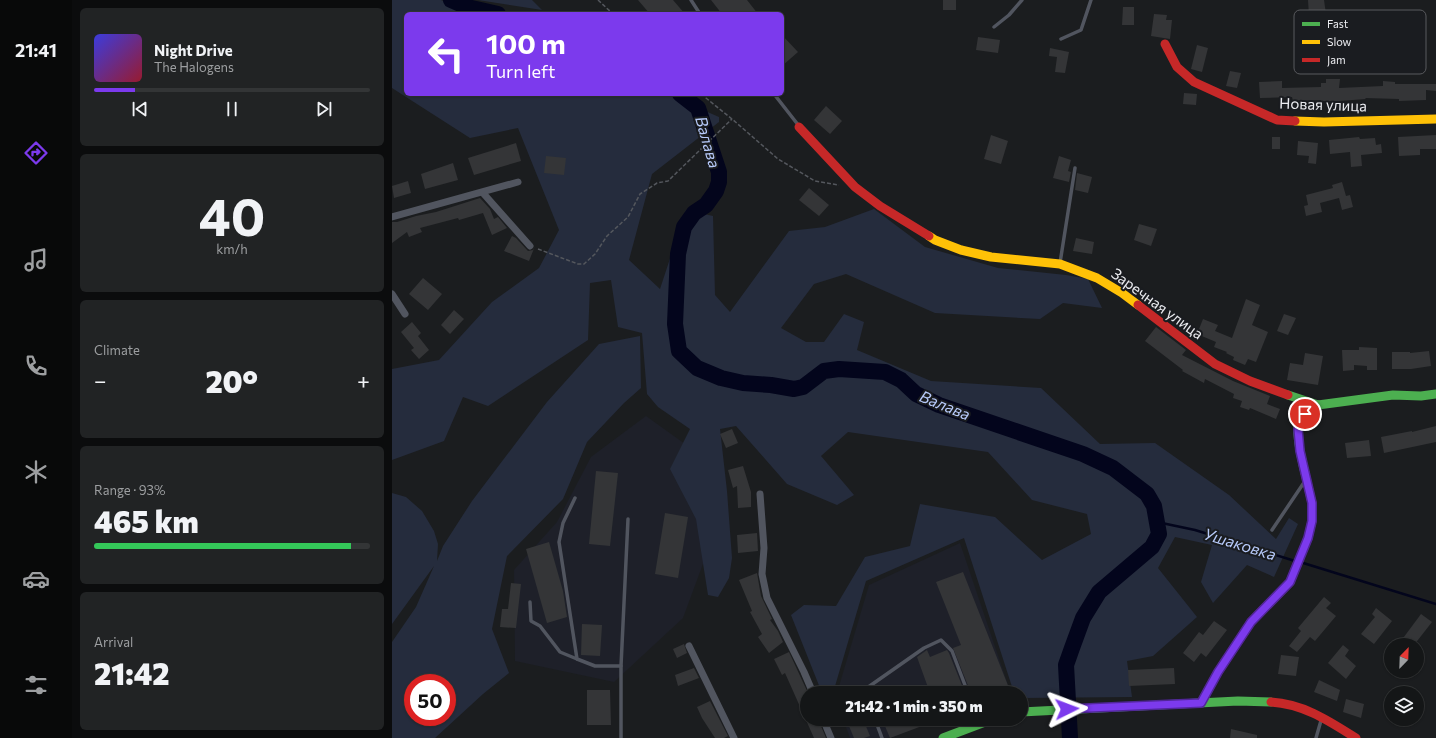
<!DOCTYPE html>
<meta charset="utf-8">
<style>
:root{--surface:#141617;--page:#212324;--text:#f1f3f6;--muted:#9d9fa1;--line:#333536;--accent:#7c3aed}
body{margin:0;font-family:Commissioner,sans-serif;background:var(--page);color:var(--text);height:100vh;display:flex;flex-direction:column;font-size:15px;white-space:nowrap}
*{box-sizing:border-box;margin:0}
p{font-size:13px;color:var(--muted)}
.icon{flex:none;width:22px;height:22px;fill:none;stroke:currentColor;stroke-width:2;stroke-linecap:round;stroke-linejoin:round}
.map{position:relative;flex:1;overflow:hidden}
.details{display:flex;flex-direction:column;gap:8px;padding:8px;background:#0b0c0d;width:320px}
.details>*{flex:none}
.guide{position:absolute;left:12px;top:12px;width:380px;height:84px;border-radius:6px;box-shadow:0 1px 3px #0004,0 0 0 1px var(--line);background:#7c3aed;color:#fff;overflow:hidden}
.needle{width:26px;rotate:23deg}
.fabs{position:absolute;left:992px;top:638px;display:grid;gap:8px}
.fabs a{display:grid;place-items:center;width:40px;height:40px;border-radius:50%;background:var(--surface);box-shadow:0 1px 3px #0004,0 0 0 1px var(--line);font-size:20px}
.speed{position:absolute;left:12px;top:674px;display:flex;gap:8px;font-size:20px;font-weight:700;text-align:center}
.speed>*{display:grid;place-content:center;width:52px;height:52px;border-radius:50%;background:var(--surface);box-shadow:0 1px 3px #0004,0 0 0 1px var(--line);line-height:1}
.speed .limit{border:6px solid #d22;background:#fff;color:#111}
.pin{position:absolute;display:grid;place-items:center;width:34px;height:34px;color:#fff;margin:-17px;border:2px solid #fff;border-radius:50%;box-shadow:0 1px 4px #0007}
.me{position:absolute;width:44px;margin:-22px;rotate:87deg;stroke-linejoin:round;filter:drop-shadow(0 0 3px #0008)}
.turn{display:flex;align-items:center;gap:14px;height:84px;padding:0 16px;font-size:18px}
.turn .icon{width:52px;height:52px;stroke-width:2.5}
.turn b{display:block;font-size:28px;line-height:34px}
.big{font-size:30px;font-weight:800;line-height:1.1}
.details .card{flex:1;display:flex;flex-direction:column;justify-content:center;gap:6px;min-width:0;padding:0 14px;border-radius:6px;background:var(--page)}
.details .dial{align-items:center;gap:0}
.dial b{font-size:52px;line-height:1}
.song{display:flex;align-items:center;gap:12px}
.cover{width:48px;height:48px;border-radius:6px;background:linear-gradient(135deg,hsl(240 70% 55%),hsl(350 70% 35%))}
.played{height:4px;border-radius:2px;background:linear-gradient(90deg,var(--accent) 15%,var(--line) 15%)}
.keys{display:flex;justify-content:space-around;direction:ltr}
.heat{display:flex;justify-content:space-between;align-items:center;font-size:22px;direction:ltr}
.charge{height:6px;border-radius:3px;background:linear-gradient(90deg,#34c759 93%,var(--line) 0)}
.trip{position:absolute;left:408px;top:686px;width:228px;height:40px;border-radius:20px;background:var(--surface);box-shadow:0 1px 3px #0004,0 0 0 1px var(--line);font-weight:800;line-height:40px;text-align:center}
main{display:flex;flex:1;min-height:0}
.tab-bar{display:flex;flex-direction:column;width:72px;justify-content:space-around;align-items:center;background:#080909;color:var(--muted)}
.tab-bar .icon{width:28px;height:28px}
.tab-bar .active{color:var(--accent)}
.tab-bar b{font-size:18px;color:var(--text)}
.map>svg:first-child{display:block}
</style>
<main>
<nav class="tab-bar">
<b>21:41</b>
<svg class="icon active" aria-label="directions" viewBox="0 0 24 24"><path d="M12 3l9 9-9 9-9-9zM9 14v-3h6M13 9l2 2-2 2"/></svg>
<svg class="icon" aria-label="music" viewBox="0 0 24 24"><path d="M9 18V5l10-2v13"/><circle cx="6" cy="18" r="3"/><circle cx="16" cy="16" r="3"/></svg>
<svg class="icon" aria-label="phone" viewBox="0 0 24 24"><path d="M5 4h4l2 5-3 2q2 4 5 5l2-3 5 2v4C11 20 4 13 5 4z"/></svg>
<svg class="icon" aria-label="climate" viewBox="0 0 24 24"><path d="M12 3v18M4 7l16 10M4 17L20 7"/></svg>
<svg class="icon" aria-label="car" viewBox="0 0 24 24"><path d="M5 17H2v-5l4-1 3-4h7l3 4 3 1v5h-3M9 17h6M6 11h13"/><circle cx="7" cy="17" r="2"/><circle cx="17" cy="17" r="2"/></svg>
<svg class="icon" aria-label="filters" viewBox="0 0 24 24"><path d="M4 7h16M4 17h16"/><circle cx="9" cy="7" r="2"/><circle cx="15" cy="17" r="2"/></svg>
</nav>
<section class="details">
<div class="card">
<div class="song"><i class="cover"></i><div><b>Night Drive</b><p>The Halogens</p></div></div>
<div class="played"></div>
<div class="keys"><svg class="icon" aria-label="previous" viewBox="0 0 24 24"><path d="M18 5L8 12l10 7zM5 5v14"/></svg><svg class="icon" aria-label="pause" viewBox="0 0 24 24"><path d="M8 5v14M16 5v14"/></svg><svg class="icon" aria-label="next" viewBox="0 0 24 24"><path d="M6 5l10 7-10 7zM19 5v14"/></svg></div>
</div>
<div class="card dial"><b>40</b><p>km/h</p></div>
<div class="card"><p>Climate</p>
<div class="heat"><a>−</a><b class="big">20°</b><a>+</a></div>
</div>
<div class="card"><p>Range · 93%</p><b class="big">465 km</b><div class="charge"></div></div>
<div class="card"><p>Arrival</p><b class="big">21:42</b></div>
</section>
<div class="map">
<svg width="1044" height="738" viewBox="0 0 1044 738">
<rect width="100%" height="100%" fill="#1b1d1f"/>
<!-- built -->
<g fill="#1e2029">
<path d="M254,416l64,46 -3,91 -24,65 -69,64 -99,-21 -1,-91 43,-48 34,-65z"/>
<path d="M568,543l49,145 -13,5h-159l32,-108z"/>
<path d="M451,719h92l-42,18 -8,1h-35z"/>
</g>
<!-- green -->
<g fill="#252c3d" fill-rule="evenodd">
<path d="M0,0h49l31,14h-66v80h260l53,23v5l-67,52 -23,86 31,29 26,-79 27,6 2,79 15,17 59,-81 36,-4 49,-18 51,38 73,21 68,7 22,4 14,29 -39,-5 -23,16 -105,-6 -89,-39 -32,10 -33,44 25,14h18l20,-28 20,8 -7,28 74,31 110,7 59,56 55,-1 74,52 47,44 13,-21 9,6 -24,53 -27,-12 -34,38 -12,-21 11,-37 -37,-8 -17,31 39,49 -44,39 -26,5 5,36 -111,1v-5h-7l-50,-155 -98,43 -33,112h-11l-31,-78 13,-10 32,1 29,-49 45,-11 10,-42 75,13 47,43 49,-26 -4,-20 -55,-14 -44,-48 -140,-20 -27,24 33,39 -17,10 -50,-21 -51,-58 -16,3 7,62 5,67 -3,20 -11,19 -10,-2 -12,-76 -26,-50 20,-40 -32,-22 -11,-13 -5,-61 -24,-6 -7,-47 -21,3 -2,57 -100,66 -25,-9 -19,44 -52,19v-91l47,-9 53,-58 47,-34 20,-38 -41,-102 -48,10 -78,-50z"/>
<path d="M86,0h54l10,10z"/>
<path d="M248,336l1,52 -17,15 -37,39 -24,57 -56,57 -15,73 17,44 -26,21 -48,44h-43v-96l24,-35 18,-41 -42,58v-131l14,4 16,14 12,20 4,13 -1,17 6,-15 29,-45 75,-99 52,-58zM21,683h34v34h-34z"/>
</g>
<g fill="none" stroke-linecap="round" stroke-linejoin="round">
<!-- stream -->
<g stroke="#03051c" stroke-width="2.5">
<path d="M765,522l38,8 100,31"/>
<path d="M908,562l136,42"/>
</g>
<!-- river -->
<g stroke="#03051c" stroke-width="16">
<path d="M59,0l16,7 31,7"/>
<path d="M288,94l18,14 21,64v10l-3,9 -10,14 -12,8 -10,14 -6,27 -3,70 4,27 18,17 24,10 22,5 28,2 23,4 9,-2 21,-16 15,-2 46,3 16,8 15,14 23,11 144,49 30,14 34,26 7,12 5,28 -7,13 -53,45 -16,26 -11,30 -6,17 4,73"/>
</g>
</g>
<!-- building -->
<g fill="#343537">
<path d="M246,0h35l12,14h-35z"/>
<path d="M319,0h36l11,14h-36z"/>
<rect x="551" y="0" width="13" height="10"/>
<path d="M916,0h16l2,14 -17,2z"/>
<path d="M731,7h11v18h-12z"/>
<path d="M762,14l13,1 -1,5h6l-2,19 -19,-3z"/>
<path d="M390,35l16,17 -16,14z"/>
<path d="M586,37l22,3 -2,13 -22,-3z"/>
<path d="M805,45l11,3 -6,24 -11,-3z"/>
<path d="M658,48l19,4 -4,21 -10,-1 2,-15 -8,-1z"/>
<path d="M838,71l11,2 -4,15 -11,-2z"/>
<path d="M934,79h14l-1,9 44,-2v-5l12,1v2h41v7l-10,-1v10l-27,1v-2l-34,-1 1,1 -27,2h-18v-1l-28,1 -1,-4 -32,1 -1,-16 23,-1v7l39,-1v-4h5z"/>
<path d="M792,93l13,1 -1,11 -13,-1z"/>
<path d="M434,106l16,15 -12,13 -16,-14z"/>
<path d="M599,135l17,6 -7,23 -17,-5z"/>
<path d="M1044,135v14h-16v6l-21,1 -1,-19z"/>
<rect x="880" y="137" width="8" height="12"/>
<path d="M967,137l1,2 15,-1 1,7 5,-1 1,9 -21,2 1,11 -11,1 -1,-15 -20,2 -1,-14z"/>
<path d="M906,141l20,2 -2,21 -8,-1 1,-7 -12,-1z"/>
<path d="M124,143l5,18 -47,14 -6,-17z"/>
<path d="M154,156l20,2 -2,17 -20,-2z"/>
<path d="M667,156l12,4 -3,11 3,1 -2,10 -16,-4z"/>
<path d="M61,163l5,17 -33,9 -4,-15z"/>
<path d="M685,173l15,4 -4,16 -13,-3z"/>
<path d="M16,181l3,12 -17,5 -2,-12z"/>
<path d="M950,182l4,14 4,-1 3,12 -11,3 -3,-12 -19,5 2,9 -16,4 -2,-10 4,-1 -2,-10 27,-7 -1,-3z"/>
<path d="M417,188l20,17 -10,11 -20,-16z"/>
<path d="M88,198l10,11 4,10 4,-2 9,11 -15,7 -9,-22 -24,7 -1,-2 -38,10 2,4 -13,5 -2,-5 -15,11v-21h5l19,-6 20,-4z"/>
<path d="M747,224l18,5 -6,17 -17,-6z"/>
<path d="M120,236l4,2 12,13 5,-1 2,-4 -6,15 -25,-10z"/>
<path d="M684,238l18,4 -2,12 -19,-3z"/>
<path d="M31,278l19,16 -14,16 -19,-16z"/>
<path d="M854,299l14,6 -8,20 16,7 -12,30 -8,-3 -3,6 -12,-5 1,-3 -8,-4 1,-1 -13,-5 2,-5 -19,-8 6,-15 15,6 -3,6 17,7z"/>
<path d="M62,310l10,9 -14,15 -9,-9z"/>
<path d="M892,314l12,4 -8,17 -11,-4z"/>
<path d="M20,322l9,11 -3,3 11,14 -10,9 -8,-9 3,-2 -13,-16z"/>
<path d="M764,327l30,23 -4,5 51,26 37,15 -3,8 13,5 -4,10 -26,-11 -1,2 -9,-3 2,-6 -9,-3 1,-4 -29,-15 -1,4 -22,-12 1,-1 -38,-29z"/>
<path d="M967,347l18,1v22h-10v-4l-13,-1v5l-11,1 -1,-21h17z"/>
<path d="M1037,351l2,15 -20,3h-19v-17h18v1z"/>
<path d="M913,353l18,3 -5,29 -31,-5 3,-17 13,2z"/>
<path d="M1044,426v16l-52,11 -3,-16 31,-6v1z"/>
<path d="M340,429l6,14 -12,5 -6,-14z"/>
<path d="M977,440l2,16 -24,2 -2,-15z"/>
<path d="M351,466l8,26v15l-13,1 -1,-22 -4,2 -5,-18z"/>
<path d="M204,471l22,2 -8,73 -21,-2z"/>
<path d="M273,513l23,4 -10,61 -23,-4z"/>
<path d="M365,533l1,18 -20,2 -1,-18z"/>
<path d="M157,542l14,49 4,26 -20,6 -21,-74z"/>
<path d="M571,572l46,116 -14,5h-24l-18,-45 8,-3 -25,-63z"/>
<path d="M365,573l4,23 11,23 -2,1 8,11 5,11 -14,11 -11,-16 4,-3 -12,-22 2,-1 -13,-31z"/>
<path d="M119,583l10,1 -5,44 -16,-1 2,-18h6z"/>
<path d="M932,597l7,6 -5,5 10,8 -21,25 -5,-4 -13,15 -8,-6 12,-15 -3,-3z"/>
<path d="M984,608l16,13 -18,23 -13,-10 14,-17 -3,-3z"/>
<path d="M1029,614l11,8 -18,23h-16z"/>
<path d="M822,621l13,9 -21,27 -5,-4 -7,9 -11,-9 16,-21 4,3z"/>
<path d="M190,624l20,1 -2,31 -19,-1z"/>
<path d="M292,644l3,9 -10,5 -4,-9z"/>
<path d="M951,645l6,5 -4,6 11,10 -10,13 -18,-16z"/>
<path d="M535,650l3,7 17,-7 2,3 16,40h-35l-13,-36z"/>
<path d="M397,652l19,41 -1,26h11l8,19h-12l-29,-65 -3,2 -8,-16z"/>
<path d="M889,655l18,2 -3,19 -18,-2z"/>
<path d="M302,668l5,10 -21,8 -3,-11z"/>
<path d="M782,668l1,16 -46,2 -1,-16z"/>
<path d="M927,680l21,10 -3,11 -23,-9z"/>
<path d="M195,690h23l1,35h-24z"/>
<path d="M954,699l18,5 -3,14 -18,-6z"/>
<path d="M318,701l18,35 -4,2h-9l-13,-20 -5,-11z"/>
<path d="M454,719h17l7,17 -6,2h-10z"/>
<path d="M490,719h56v1l-48,18z"/>
<path d="M839,729l26,6v3h-27z"/>
</g>
<g fill="none" stroke-linecap="round" stroke-linejoin="round">
<!-- path -->
<g stroke="#54575d" stroke-width="1.5" stroke-dasharray="4 2" stroke-linecap="butt">
<path d="M206,0l15,14"/>
<path d="M309,94l31,25 46,40 37,22 24,4"/>
<path d="M146,249l40,15h6l11,-10 12,-18 21,-19 12,-23 17,-11 11,-2 64,-62"/>
</g>
<!-- lane -->
<g stroke="#51555f" stroke-width="3.5">
<path d="M299,0l9,14"/>
<path d="M602,27l15,-12 13,-15"/>
<path d="M669,39l20,-9 10,-30"/>
<path d="M382,94l25,32"/>
<path d="M668,263l15,-95"/>
<path d="M183,498l-12,25 -4,19 18,117 18,7h26v72"/>
<path d="M880,530l33,-49"/>
<path d="M138,602l1,19 9,5 20,26 17,7"/>
<path d="M229,666l7,-147"/>
<path d="M474,693l-2,-3 60,-42 17,-8 11,11 16,42"/>
<path d="M483,719l7,19"/>
<path d="M924,738l6,-21"/>
</g>
<!-- street -->
<g stroke="#51555f" stroke-width="7">
<path d="M91,193l47,53"/>
<path d="M0,217l126,-35"/>
<path d="M0,294l13,20"/>
<path d="M368,494l4,54 -2,26 5,24 37,74 9,21"/>
<path d="M297,646l45,92"/>
<path d="M431,719l8,19"/>
</g>
<!-- fast -->
<g stroke="#4caf50" stroke-width="9">
<path d="M896,395l30,10 75,-10 28,1 15,-2"/>
<path d="M913,473c-3,-12 -10,-41 -6,-51 3,-8 12,-12 19,-17"/>
<path d="M629,712l217,-11 33,1"/>
<path d="M551,738l50,-19"/>
</g>
<!-- slow -->
<g stroke="#ffc107" stroke-width="9">
<path d="M903,121l29,1 112,-3"/>
<path d="M537,236l6,4 26,10 30,7 69,7 37,14 25,15 16,12"/>
</g>
<!-- jam -->
<g stroke="#c62828" stroke-width="9">
<path d="M773,44l12,23 17,15 83,38 18,1"/>
<path d="M407,127l56,60 25,19 49,30"/>
<path d="M746,305l77,59 35,17 38,14"/>
<path d="M879,702c33,2 58,19 85,36"/>
<path d="M809,703l17,-31 33,-50 39,-40 18,-44 4,-17v-18l-7,-30"/>
</g>
</g>
<g fill="none" stroke-linecap="round" stroke-linejoin="round">
<defs>
<path id="route" d="M675,709l134,-6 17,-31 33,-50 39,-40 18,-44 4,-17v-18l-12,-52 -2,-22 2,-7 5,-8"/>
</defs>
<!-- route casing -->
<use href="#route" stroke="#51269a" stroke-width="10"/>
<!-- route -->
<use href="#route" stroke="#7c3aed" stroke-width="7"/>
</g>
<g text-anchor="middle" stroke-width="4" stroke-linejoin="round" paint-order="stroke">
<!-- street labels -->
<g font-size="15" fill="#ebecf0" stroke="#1a1c20">
<text transform="translate(931 105) rotate(2)" y="5">Новая улица</text>
<text transform="translate(765 304) rotate(36)" y="5">Заречная улица</text>
</g>
<!-- water labels -->
<g font-size="16" font-style="italic" fill="#b7cafa" stroke="#1a1c20">
<text transform="translate(316 142) rotate(74)" y="6">Валава</text>
<text transform="translate(553 405) rotate(22)" y="6">Валава</text>
<text transform="translate(848 544) rotate(17)" y="6">Ушаковка</text>
</g>
</g>
<!-- legend -->
<rect x="902" y="10" width="132" height="64" rx="6" fill="#1a1c20" stroke="#595a5e" stroke-width="1"/>
<rect x="910" y="22" width="18" height="4" fill="#4caf50"/>
<rect x="910" y="40" width="18" height="4" fill="#ffc107"/>
<rect x="910" y="58" width="18" height="4" fill="#c62828"/>
<g font-size="11" fill="#ebecf0">
<text x="935" y="28">Fast</text>
<text x="935" y="46">Slow</text>
<text x="935" y="64">Jam</text>
</g>
</svg>
<div class="fabs">
<a><svg class="needle" viewBox="-14 -14 28 28"><path d="M0-13l5 13h-10z" fill="#e53935"/><path d="M0 13l5-13h-10z" fill="#9d9fa1"/></svg></a>
<a><svg class="icon" aria-label="layers" viewBox="0 0 24 24"><path d="M12 4l9 5-9 5-9-5zM3 14l9 5 9-5"/></svg></a>
</div>
<div class="speed"><div class="limit">50</div></div>
<div class="pin" style="left:913px;top:414px;background:#d93025"><svg class="icon" aria-label="arrive" viewBox="0 0 24 24"><path d="M6 21V4h12l-3 4 3 4H6"/></svg></div>
<svg class="me" style="left:675px;top:709px" viewBox="-20 -20 40 40"><path d="M0-17L14 15 0 8-14 15z" fill="#7c3aed" stroke="#fff" stroke-width="4"/></svg>
<div class="trip">21:42 · 1 min · 350 m</div>
<div class="guide">
<div class="turn"><svg class="icon" aria-label="left" viewBox="0 0 24 24"><path d="M17 20v-9H6M10 6l-5 5 5 5"/></svg><div><b>100 m</b>Turn left</div></div>
</div>
</div>
</main>
